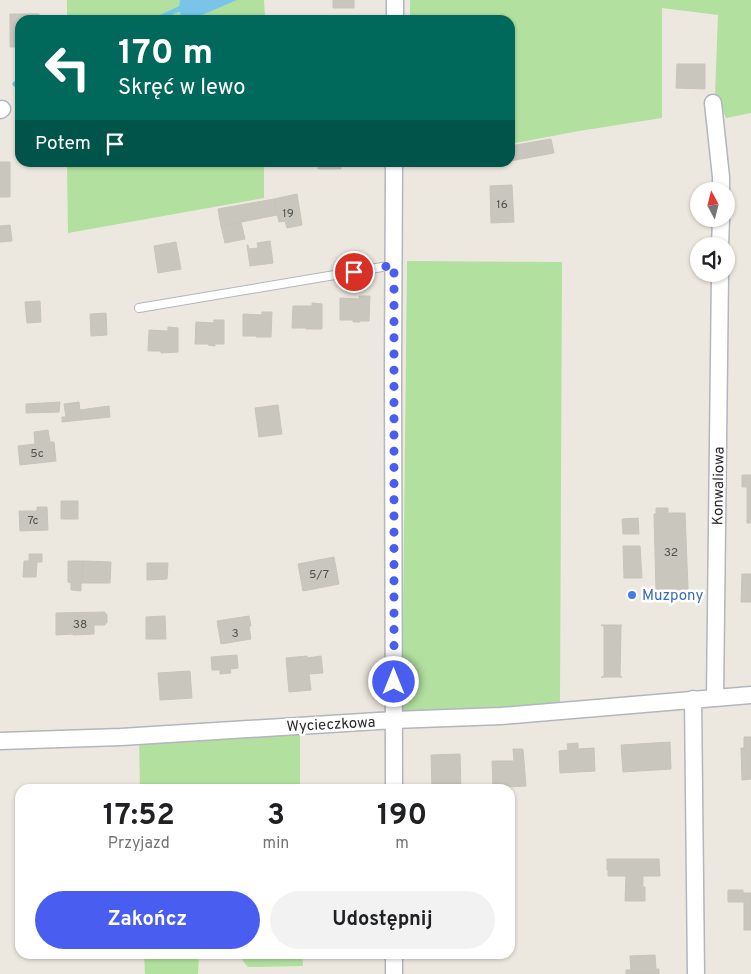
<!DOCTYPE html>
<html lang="pl">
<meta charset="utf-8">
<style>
body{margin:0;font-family:Overpass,sans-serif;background:#f2f2f2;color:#202124;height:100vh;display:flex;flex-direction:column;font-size:19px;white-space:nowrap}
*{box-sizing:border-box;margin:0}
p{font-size:16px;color:#757577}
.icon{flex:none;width:28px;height:28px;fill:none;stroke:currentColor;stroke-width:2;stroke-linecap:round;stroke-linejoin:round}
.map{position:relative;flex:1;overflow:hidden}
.drawer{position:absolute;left:15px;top:784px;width:500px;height:175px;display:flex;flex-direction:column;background:#fff;border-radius:15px;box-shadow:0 1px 4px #0004}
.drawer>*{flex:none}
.banner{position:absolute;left:15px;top:15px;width:500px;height:152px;border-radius:15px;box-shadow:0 1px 4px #0004;background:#00695c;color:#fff;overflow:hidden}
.needle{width:32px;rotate:353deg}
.buttons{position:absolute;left:690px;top:182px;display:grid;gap:10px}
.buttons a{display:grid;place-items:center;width:45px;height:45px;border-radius:50%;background:#fff;box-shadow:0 1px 4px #0004;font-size:25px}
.pin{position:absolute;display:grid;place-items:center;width:42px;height:42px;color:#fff;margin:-21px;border:2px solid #fff;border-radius:50%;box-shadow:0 1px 5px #0007}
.me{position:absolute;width:55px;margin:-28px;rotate:0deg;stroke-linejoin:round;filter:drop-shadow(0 0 4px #0008)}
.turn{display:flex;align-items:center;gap:18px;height:105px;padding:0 20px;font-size:22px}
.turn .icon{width:65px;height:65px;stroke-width:2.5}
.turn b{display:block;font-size:35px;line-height:42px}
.then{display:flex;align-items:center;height:48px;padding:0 20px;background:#0003;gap:10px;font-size:19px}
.eta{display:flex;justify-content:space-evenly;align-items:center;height:85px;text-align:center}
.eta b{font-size:30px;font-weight:700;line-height:35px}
.cta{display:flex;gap:10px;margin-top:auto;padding:10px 20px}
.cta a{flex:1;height:58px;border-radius:30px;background:#495ef0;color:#fff;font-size:20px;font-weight:700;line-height:58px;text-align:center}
.cta a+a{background:#f2f2f2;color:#202124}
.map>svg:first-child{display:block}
.green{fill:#b1e09f}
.water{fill:#79c4e8}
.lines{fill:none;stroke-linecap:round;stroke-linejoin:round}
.stream{stroke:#79c4e8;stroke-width:5}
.building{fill:#c9c6be;stroke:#c8c4b9}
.lane-casing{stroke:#b3b5bf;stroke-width:10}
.street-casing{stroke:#b3b5bf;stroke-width:19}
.lane{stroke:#fff;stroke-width:8}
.street{stroke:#fff;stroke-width:16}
.route{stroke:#495ef0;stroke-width:9;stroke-dasharray:0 16.2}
.shop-dot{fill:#3f7fe0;stroke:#fff;stroke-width:2}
.labels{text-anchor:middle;stroke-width:5;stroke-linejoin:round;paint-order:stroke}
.number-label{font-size:12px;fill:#535250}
.street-label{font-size:15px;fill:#2c2c2c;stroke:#fff}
.shop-label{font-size:15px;fill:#366cbe;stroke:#fff;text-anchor:start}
</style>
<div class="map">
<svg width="751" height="974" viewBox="0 0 751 974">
<rect width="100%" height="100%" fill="#ede8df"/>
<path class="green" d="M67,0H264L265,17L282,18V20H67Z
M410,0H751V113L726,118L715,95L718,15L662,8V118L579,131L510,144V20H410Z
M67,163H264V198L68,233Z
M407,261L562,262L560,704L402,712Z
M300,731V789H140L139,739Z
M144,954H302L303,966L248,967L237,954L199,955L198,974H145Z"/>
<path class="water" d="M180,0H237L190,20H182L179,9Z"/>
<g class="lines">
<path class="stream" d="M155,20L179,9L191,0
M15,84L20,81"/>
</g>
<path class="building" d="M333,0H354V8H333Z
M10,14H39V20H20V47H10Z
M677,64H705V89L676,88Z
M551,139L554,153L510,161V146Z
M0,162H10V197H0Z
M318,162H341V169H318Z
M512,185L514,222L491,223L490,186Z
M297,194L302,225L287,228L285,221L279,222L274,199Z
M274,199L277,215L221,226L218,209Z
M241,222L245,239L225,243L221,226Z
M10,225L12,241L0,242V226Z
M270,241L273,263L250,266L247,245H248L249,249L258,248L257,243Z
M176,242L181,269L158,273L154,246Z
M359,296H370L369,321H360V322H353V320H340V298L359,299Z
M40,301L41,322L27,323L25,302Z
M312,303L322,304V329H306V328H292L293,306H312Z
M262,312H272L271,337H256V336H243V314L262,315Z
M106,313L107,335L91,336L90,314Z
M214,320H224V344H215V346L208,345V344H195L196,322L214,323Z
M168,327L178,328V352L161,353V351H148L149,330L168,331Z
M60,402L59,412L26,413V404Z
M79,402L81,420L62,422V417H66L64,404Z
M278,405L282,434L259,437L255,408Z
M109,406L110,417L81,420L80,410Z
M48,430L50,442H54L56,461L20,465L18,446L35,444L34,432Z
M742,475H751V523H747V487H742Z
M61,501H78V519H61Z
M37,507H47L48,530L20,531L19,511H37Z
M656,508H668V513H685L688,589L656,591L654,514H656Z
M638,518L639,534H623L622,519Z
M623,546H640L642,578H624Z
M29,554H42V562H37L36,577H23L24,561H29Z
M334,557L339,584L303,591L298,564Z
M68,561H83L82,583H81V591L71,590V583L68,582Z
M83,561L111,562L110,583H82Z
M147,563H168L167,579L147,580Z
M742,574H751V602H741Z
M105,612V614H107V623H105V625H94V634L73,635V634L56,635V613Z
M165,616L166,639H146V617Z
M249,616L251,626H249L251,639L221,644L217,621Z
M601,625H622L621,626L620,677H622H601H604V626Z
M237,655L238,668L230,669L231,673L220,674V670H212L211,657Z
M307,656V658L321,656L323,673L309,674L311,690L289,692L286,658Z
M190,671L192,698L160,700L158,673Z
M744,737H751V779L742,780L741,748H744Z
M670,742L671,769L623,772L621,745Z
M578,743V749L594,748L595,771L560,773L559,751L568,750L567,744Z
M513,749H523L526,786L493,788L492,761H514Z
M460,754L461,789H432L431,755Z
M607,859H659L660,876H643V887H645V901H625L626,876H608V870H607Z
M728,890H743V893H751V930H744V902H728Z
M655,955L656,969H659V974H626V970H631L630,956Z"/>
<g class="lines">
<defs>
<path id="lane" d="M139,308L394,265"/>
<path id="street" d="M395,20V0
M713,103L721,177V191
M0,110L2,109
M720,246L721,219
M715,697L720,274
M693,699L696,974
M0,741L121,737L394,720L501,716L751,695
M394,789L393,373L394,162
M394,974V954"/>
</defs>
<use href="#lane" class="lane-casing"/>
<use href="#street" class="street-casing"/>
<use href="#lane" class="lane"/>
<use href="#street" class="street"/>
</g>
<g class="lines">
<path class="route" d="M354,272L394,265V682"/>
</g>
<circle class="shop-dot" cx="632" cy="595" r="5"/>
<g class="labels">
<g class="number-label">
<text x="502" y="208">16</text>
<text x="288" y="217">19</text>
<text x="37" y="457">5c</text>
<text x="33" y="524">7c</text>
<text x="671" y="556">32</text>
<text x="319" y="578">5/7</text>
<text x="80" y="628">38</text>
<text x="235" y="637">3</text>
</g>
<g class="street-label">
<text transform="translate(718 486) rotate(-89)" y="5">Konwaliowa</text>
<text transform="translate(331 724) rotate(-3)" y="5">Wycieczkowa</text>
</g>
<g class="shop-label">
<text x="642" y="600">Muzpony</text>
</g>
</g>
</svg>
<div class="buttons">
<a><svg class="needle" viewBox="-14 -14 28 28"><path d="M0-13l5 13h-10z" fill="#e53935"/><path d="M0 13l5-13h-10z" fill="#757577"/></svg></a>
<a><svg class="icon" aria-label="sound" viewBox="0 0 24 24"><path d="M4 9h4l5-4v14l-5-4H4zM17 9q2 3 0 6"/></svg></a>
</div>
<div class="pin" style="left:354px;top:272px;background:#d93025"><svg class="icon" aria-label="arrive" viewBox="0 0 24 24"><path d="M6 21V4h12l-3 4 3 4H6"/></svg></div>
<svg class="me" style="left:394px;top:682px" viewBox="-20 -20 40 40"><circle r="17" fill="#495ef0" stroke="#fff" stroke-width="3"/><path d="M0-11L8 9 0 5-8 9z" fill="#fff"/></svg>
<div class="banner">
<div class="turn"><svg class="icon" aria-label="left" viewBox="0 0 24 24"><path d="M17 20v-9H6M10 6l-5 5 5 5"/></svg><div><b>170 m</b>Skręć w lewo</div></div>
<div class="then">Potem<svg class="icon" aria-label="arrive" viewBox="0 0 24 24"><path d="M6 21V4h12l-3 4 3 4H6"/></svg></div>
</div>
<section class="drawer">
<div class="eta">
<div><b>17:52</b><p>Przyjazd</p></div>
<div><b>3</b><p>min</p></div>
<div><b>190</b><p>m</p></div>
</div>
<div class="cta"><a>Zakończ</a><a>Udostępnij</a></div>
</section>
</div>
